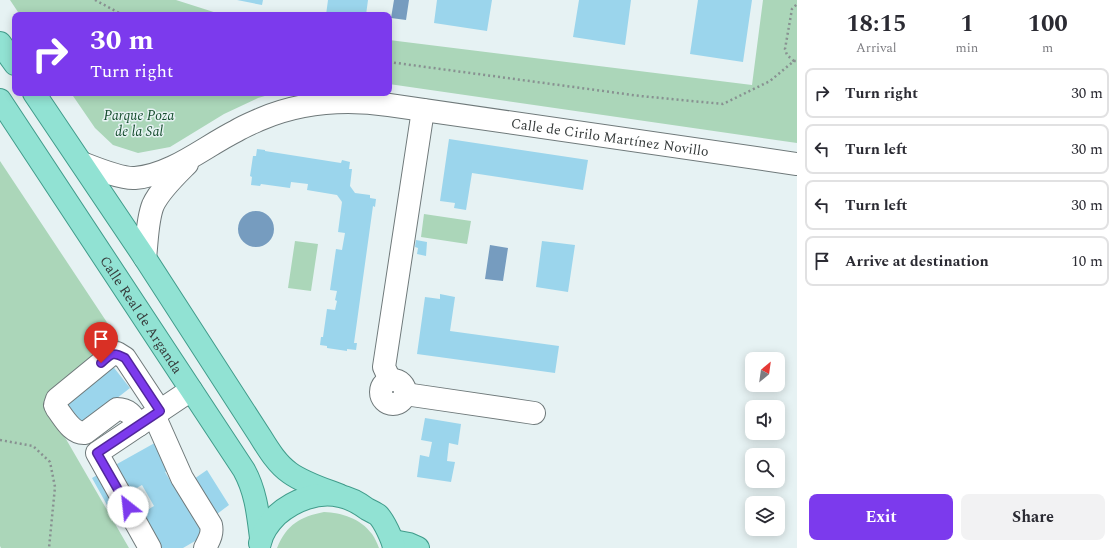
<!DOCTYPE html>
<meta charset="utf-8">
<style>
body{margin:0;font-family:Spectral,serif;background:#f2f2f3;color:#2b2b33;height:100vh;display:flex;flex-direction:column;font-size:15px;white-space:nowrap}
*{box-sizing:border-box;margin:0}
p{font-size:13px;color:#7c7c81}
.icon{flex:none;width:22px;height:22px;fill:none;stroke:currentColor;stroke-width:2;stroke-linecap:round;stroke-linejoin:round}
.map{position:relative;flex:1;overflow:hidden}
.details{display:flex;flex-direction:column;background:#fff;width:320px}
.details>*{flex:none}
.hud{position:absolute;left:12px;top:12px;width:380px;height:84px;border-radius:8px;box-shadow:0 2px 10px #0003;background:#7c3aed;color:#fff;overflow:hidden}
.needle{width:26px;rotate:29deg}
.fabs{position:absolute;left:745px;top:352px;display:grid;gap:8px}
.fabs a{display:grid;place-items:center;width:40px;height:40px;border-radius:8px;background:#fff;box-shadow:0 2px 10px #0003;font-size:20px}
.pin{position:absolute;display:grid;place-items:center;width:34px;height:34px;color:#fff;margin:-41px -17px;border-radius:50% 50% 50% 0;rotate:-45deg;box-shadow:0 0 4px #0007}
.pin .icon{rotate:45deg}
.me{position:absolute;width:44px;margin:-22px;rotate:331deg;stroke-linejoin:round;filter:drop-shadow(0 0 3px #0008)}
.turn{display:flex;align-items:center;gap:14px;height:84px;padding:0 12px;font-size:18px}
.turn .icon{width:52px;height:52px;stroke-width:2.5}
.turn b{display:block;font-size:28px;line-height:34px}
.eta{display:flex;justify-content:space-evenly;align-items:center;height:68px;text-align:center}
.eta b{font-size:24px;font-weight:700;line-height:28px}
.primary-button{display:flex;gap:8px;margin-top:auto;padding:8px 12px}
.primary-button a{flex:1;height:46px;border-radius:8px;background:#7c3aed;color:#fff;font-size:16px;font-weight:700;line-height:46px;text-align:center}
.primary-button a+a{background:#f2f2f3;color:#2b2b33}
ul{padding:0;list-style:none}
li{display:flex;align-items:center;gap:12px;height:50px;margin:0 8px 6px;padding:0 4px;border:2px solid #e1e1e2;border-radius:8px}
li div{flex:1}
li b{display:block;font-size:15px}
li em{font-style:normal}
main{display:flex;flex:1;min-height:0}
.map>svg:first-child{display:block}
.green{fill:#abd6b9}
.water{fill:#769cbf}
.building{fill:#9bd5ec}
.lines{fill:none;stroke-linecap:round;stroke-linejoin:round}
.minor-casing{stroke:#6f797a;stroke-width:24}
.major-casing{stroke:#419c8b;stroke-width:24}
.path{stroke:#889191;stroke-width:2.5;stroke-dasharray:2 3;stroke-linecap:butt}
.minor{stroke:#fff;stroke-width:22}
.major{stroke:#91e2d3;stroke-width:22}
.route-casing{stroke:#51269a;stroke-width:10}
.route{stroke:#7c3aed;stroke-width:7}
.labels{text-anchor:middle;stroke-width:3;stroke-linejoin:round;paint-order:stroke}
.park-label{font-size:14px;font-style:italic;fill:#164d2e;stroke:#e6f2f3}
.street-label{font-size:14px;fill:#373c3c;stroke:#e6f2f3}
</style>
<main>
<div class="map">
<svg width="797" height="548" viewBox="0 0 797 548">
<rect width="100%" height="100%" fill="#e6f2f3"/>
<path class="green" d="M10,0H176L223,15H20Z
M763,0H797V143L389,84V40L752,85Z
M71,93H275L258,98L224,114L170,147L138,153L113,145L95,128Z
M0,161L120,342L44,401L129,548H1L0,546Z
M424,214L471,221L467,244L421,237Z
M295,241L318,244L311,291L288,288Z
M324,512C342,513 360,518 372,534C375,538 377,543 379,548H277C287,524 300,517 324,512Z"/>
<path class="water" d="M394,0H409L406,20L391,18Z
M238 229a18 18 0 1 1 36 0a18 18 0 1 1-36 0Z
M490,245L508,248L503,281L485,279Z"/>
<path class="building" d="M237,0H263L262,5Z
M328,0H368L366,15H326Z
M437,0H492L487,31L434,23Z
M579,0H631L625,45L573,37Z
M698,0H752L743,62L690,54Z
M449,139L588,160L583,190L472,173L466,210L454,208L455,203L440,201Z
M257,149L265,150V151L341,163L342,160L350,162L349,169H352L350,186L355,193L370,195V198L376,199L375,207L373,206L354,343H357L356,350L347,349V351L327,348V346L320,345L321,337H323L327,309L335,310L337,301L335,300L337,291L330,290L336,249L342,250L345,233L338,232L342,202L337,195L307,190L308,184L291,182L290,188L261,184L260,186L251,185L252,177L250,176L253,156H256Z
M416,240L427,242L426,256L417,254L418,248L415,247Z
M542,241L575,245L568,292L536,287Z
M440,294L455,297L450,331L559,346L555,373L417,354L425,297L440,299Z
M111,364L130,388L80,427L61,403Z
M425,418L461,424L458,445L449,443L447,461L455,462L451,482L417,477L420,455L429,457L432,442L421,440Z
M160,440L175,466L165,472L177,492L184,488L209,533L183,548H159L140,514L154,506L142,485L107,505L92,478Z
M207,470L229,505L217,514L194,479Z"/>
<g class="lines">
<defs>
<g id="minor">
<path id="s1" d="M82,163C95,168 121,179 135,178C172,175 204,147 236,131C244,126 252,123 261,119C301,102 346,99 389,105L797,164"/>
<path d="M145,258C147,242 147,220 153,205C160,190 175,176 187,164"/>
<circle cx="393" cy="392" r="12"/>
<path d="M390,380L384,367L423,110"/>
<path d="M405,394L534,413"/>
<path d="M154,415L182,478L211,525C213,534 209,540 205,548"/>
<path d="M139,425C133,416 129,409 117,409L85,433C72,434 64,418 57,409L55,405L57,399L112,354L117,353L125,358L160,411"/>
<path d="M150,548L97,453L191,390"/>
</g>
<g id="major">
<path d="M0,43L15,64"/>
<path d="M34,93L145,258L260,436C268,449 277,464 290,473C304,483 323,489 339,495"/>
<path id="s2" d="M0,100L244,470C256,492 258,514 261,538"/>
<path d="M393,541L409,544L418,548"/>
<path d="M260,543C262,533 270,522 277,515C294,500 318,491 340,496C350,498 359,503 367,509C371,511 375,513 378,515C384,521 393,540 394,548"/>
</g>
</defs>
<use href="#minor" class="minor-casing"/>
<use href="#major" class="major-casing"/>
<path class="path" d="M95,0L123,15
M794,61L787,55L785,49L792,9L797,4
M389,62L640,96L723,104L770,81L794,61H797
M0,440L33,446L50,462L55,487L49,548"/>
<use href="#minor" class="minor"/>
<use href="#major" class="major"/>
</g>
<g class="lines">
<defs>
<path id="route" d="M101,363C111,354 112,351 125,358L160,411L97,453L128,507"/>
</defs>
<use href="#route" class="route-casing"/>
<use href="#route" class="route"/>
</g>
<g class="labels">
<g class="park-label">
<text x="139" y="120">Parque Poza<tspan x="139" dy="16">de la Sal</tspan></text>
</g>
<g class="street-label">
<text dy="5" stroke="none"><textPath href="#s1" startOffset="549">Calle de Cirilo Martínez Novillo</textPath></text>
<text dy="5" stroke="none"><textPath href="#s2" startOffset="257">Calle Real de Arganda</textPath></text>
</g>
</g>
</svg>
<div class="fabs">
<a><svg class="needle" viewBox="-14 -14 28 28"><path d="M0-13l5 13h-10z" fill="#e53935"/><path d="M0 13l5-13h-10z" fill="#7c7c81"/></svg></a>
<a><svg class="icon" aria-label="sound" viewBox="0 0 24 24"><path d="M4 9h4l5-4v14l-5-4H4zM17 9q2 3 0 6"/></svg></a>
<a><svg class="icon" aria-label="search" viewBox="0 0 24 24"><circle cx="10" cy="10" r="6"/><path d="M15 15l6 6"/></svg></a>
<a><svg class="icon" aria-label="layers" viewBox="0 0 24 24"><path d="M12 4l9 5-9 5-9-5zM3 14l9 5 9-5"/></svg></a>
</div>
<div class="pin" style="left:101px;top:363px;background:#d93025"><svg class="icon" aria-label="arrive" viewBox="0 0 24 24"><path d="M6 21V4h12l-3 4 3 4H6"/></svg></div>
<svg class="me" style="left:128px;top:507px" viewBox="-20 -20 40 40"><circle r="19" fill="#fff"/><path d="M0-13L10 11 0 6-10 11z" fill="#7c3aed"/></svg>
<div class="hud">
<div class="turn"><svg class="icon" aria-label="right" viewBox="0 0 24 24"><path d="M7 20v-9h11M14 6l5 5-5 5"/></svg><div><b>30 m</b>Turn right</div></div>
</div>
</div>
<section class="details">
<div class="eta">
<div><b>18:15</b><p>Arrival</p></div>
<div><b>1</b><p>min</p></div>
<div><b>100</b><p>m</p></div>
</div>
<ul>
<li><svg class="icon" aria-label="right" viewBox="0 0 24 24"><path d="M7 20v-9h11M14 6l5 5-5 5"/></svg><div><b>Turn right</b></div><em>30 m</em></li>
<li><svg class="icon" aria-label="left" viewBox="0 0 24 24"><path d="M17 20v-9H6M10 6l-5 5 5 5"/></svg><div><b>Turn left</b></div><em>30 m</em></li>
<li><svg class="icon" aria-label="left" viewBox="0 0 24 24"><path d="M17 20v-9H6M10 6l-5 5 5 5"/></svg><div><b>Turn left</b></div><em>30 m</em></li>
<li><svg class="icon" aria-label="arrive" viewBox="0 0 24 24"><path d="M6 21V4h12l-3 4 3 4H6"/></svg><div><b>Arrive at destination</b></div><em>10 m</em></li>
</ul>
<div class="primary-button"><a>Exit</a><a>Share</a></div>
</section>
</main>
